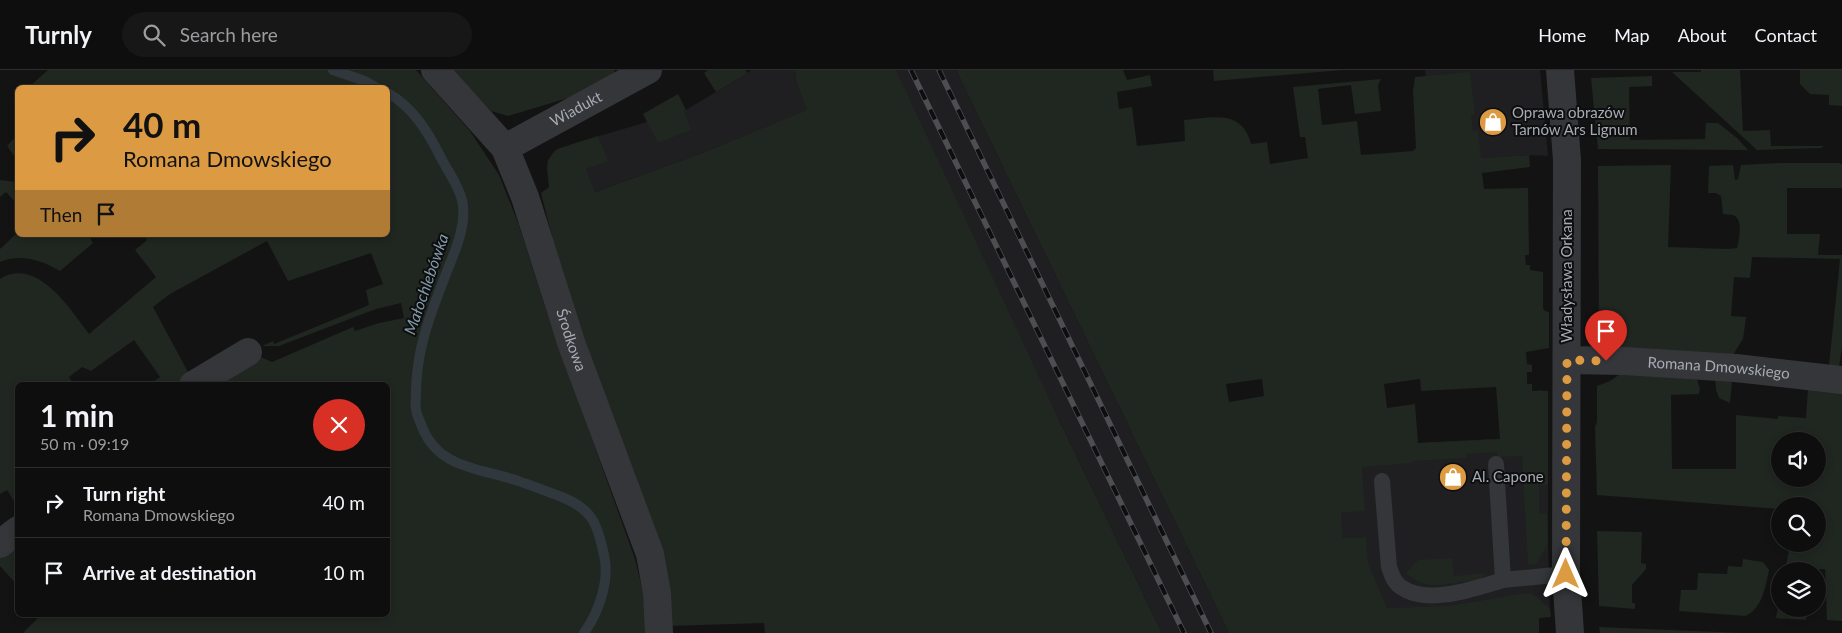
<!DOCTYPE html>
<meta charset="utf-8">
<style>
body{margin:0;font-family:Lato,sans-serif;background:#171718;color:#f1f3f6;height:100vh;display:flex;flex-direction:column;font-size:19px;white-space:nowrap}
*{box-sizing:border-box;margin:0}
p{font-size:16px;color:#9b9c9e}
.icon{flex:none;width:28px;height:28px;fill:none;stroke:currentColor;stroke-width:2;stroke-linecap:round;stroke-linejoin:round}
.map{position:relative;flex:1;overflow:hidden}
.side{position:absolute;left:15px;top:312px;width:375px;height:235px;display:flex;flex-direction:column;background:#0e0e0f;border-radius:8px;box-shadow:0 2px 8px #0003,0 0 0 1px #2e2e2f}
.side>*{flex:none}
.hud{position:absolute;left:15px;top:15px;width:375px;height:152px;border-radius:8px;box-shadow:0 2px 8px #0003,0 0 0 1px #2e2e2f;background:#dc9a43;color:#111;overflow:hidden}
.controls{position:absolute;left:1771px;top:362px;display:grid;gap:10px}
.controls a{display:grid;place-items:center;width:55px;height:55px;border-radius:50%;background:#0e0e0f;box-shadow:0 2px 8px #0003,0 0 0 1px #2e2e2f;font-size:25px}
.pin{position:absolute;display:grid;place-items:center;width:42px;height:42px;color:#fff;margin:-51px -21px;border-radius:50% 50% 50% 0;rotate:-45deg;box-shadow:0 0 5px #0007}
.pin .icon{rotate:45deg}
.me{position:absolute;width:55px;margin:-28px;rotate:0deg;stroke-linejoin:round;filter:drop-shadow(0 0 4px #0008)}
.turn{display:flex;align-items:center;gap:18px;height:105px;padding:0 25px;font-size:22px}
.turn .icon{width:65px;height:65px;stroke-width:2.5}
.turn b{display:block;font-size:35px;line-height:42px}
.then{display:flex;align-items:center;height:48px;padding:0 25px;background:#0003;gap:10px;font-size:19px}
.round{display:grid;place-items:center;flex:none;width:52px;height:52px;border-radius:26px;background:#171718}
.overview{display:flex;align-items:center;justify-content:space-between;height:85px;padding:0 25px}
h1{font-size:30px;font-weight:700;line-height:38px}
ul{padding:0;list-style:none}
li{display:flex;align-items:center;gap:15px;height:70px;padding:0 25px;border-top:1px solid #2e2e2f}
li div{flex:1}
li b{display:block;font-size:19px}
li em{font-style:normal}
header{display:flex;align-items:center;gap:30px;box-sizing:border-box;height:70px;padding:0 25px;background:#0e0e0f;border-bottom:1px solid #2e2e2f}
header strong{font-size:24px}
nav{display:flex;gap:28px;margin-inline-start:auto;font-size:18px}
.search{width:350px;height:45px;background:#171718;display:flex;align-items:center;gap:12px;box-sizing:border-box;padding:0 18px;border-radius:28px;color:#9b9c9e;font-size:19px}
.map>svg:first-child{display:block}
.built{fill:#1f1f21}
.green{fill:#202620;fill-rule:evenodd}
.lines{fill:none;stroke-linecap:round;stroke-linejoin:round}
.stream{stroke:#30383d;stroke-width:10}
.service{stroke:#343639;stroke-width:16}
.minor{stroke:#343639;stroke-width:28}
.tertiary{stroke:#343639;stroke-width:28}
.rail-casing{stroke:#4c4e52;stroke-width:5.5}
.rail{stroke:#0e0e0f;stroke-width:4;stroke-dasharray:11;stroke-linecap:butt}
.route{stroke:#dc9a43;stroke-width:9;stroke-dasharray:0 16.2}
.labels{text-anchor:middle;stroke-width:4;stroke-linejoin:round;paint-order:stroke}
.street-label{font-size:15px;fill:#a6abb3;stroke:#0e0e0f}
.poi-label{font-size:15px;fill:#a6abb3;stroke:#0e0e0f;text-anchor:start}
.water-label{font-size:16px;font-style:italic;fill:#819bab;stroke:#0e0e0f}
</style>
<header>
<strong>Turnly</strong>
<div class="search"><svg class="icon" aria-label="search" viewBox="0 0 24 24"><circle cx="10" cy="10" r="6"/><path d="M15 15l6 6"/></svg>Search here</div>
<nav><a>Home</a><a>Map</a><a>About</a><a>Contact</a></nav>
</header>
<div class="map">
<svg width="1842" height="563" viewBox="0 0 1842 563">
<rect width="100%" height="100%" fill="#131314"/>
<path class="built" d="M751,0H795L796,11L808,40L702,83L581,127L569,75L684,41L748,3Z
M890,0H956L1229,563H1162Z
M1425,0H1540L1548,86L1529,85L1434,92Z
M1538,320L1548,321V474L1550,539L1537,526L1382,551L1300,385L1418,373L1532,367Z"/>
<path class="green" d="M48,0H416L470,61L499,105L519,155L547,243L635,489L643,522L647,563H23L41,545H388V315H210L243,295L261,287L272,292L353,257L355,261L379,253L404,248L401,233L376,239L279,276H262L273,271L274,274L369,235L366,220L383,214L371,183L288,211L267,171L170,224L153,237L189,304L173,315H149L160,307L134,270L91,301L82,297L69,307L74,315H18L17,436L7,420L0,424V209C37,186 70,239 89,264L156,207L135,180L147,170L143,165H388V18L29,17Z
M452,0H614L617,7L578,25L508,46L491,41Z
M708,0H745L748,3L716,22L704,3Z
M795,0H896L1060,352L1162,563H765L764,553L670,556L598,312L553,170L541,123L549,117L547,99L548,90L553,83L557,79L598,66L608,91L586,99L595,122L702,83L807,40L796,11Z
M956,0H1123L1127,10L1150,5L1152,16L1117,22L1119,39L1132,37L1137,76L1185,71L1184,50C1211,48 1242,38 1251,74L1267,72L1270,94L1308,88L1305,67H1300L1293,17L1381,9L1378,15L1381,41L1355,44L1351,15L1318,19L1322,55L1357,51L1361,85L1413,81L1416,78L1413,21L1415,7L1470,2L1475,45H1471L1473,61L1478,60L1481,88L1529,85L1530,97L1482,103L1484,119L1528,118L1529,185H1525L1526,195H1530V200L1543,202V238L1545,241L1549,242V278L1526,282L1527,294L1532,295V302H1527V314H1532V321H1548V415H1539V444H1547L1548,474L1536,494L1528,495L1522,386L1497,387V382L1466,384L1467,388L1412,391V393L1362,397L1365,441L1341,443L1343,468L1366,467L1368,493L1387,538L1449,536L1526,523L1537,526L1550,539L1551,547L1539,548V563H1229ZM1262,309L1264,326L1229,332L1226,314ZM1420,309L1421,321L1496,317L1500,369L1418,373L1415,334L1387,338L1384,314Z
M1213,0H1343L1214,11Z
M1701,0H1740L1743,61L1770,60L1771,76H1824L1821,78L1757,80L1672,2H1701Z
M1800,0H1842V36L1829,35V25L1810,24L1800,14Z
M1652,6V16L1629,17L1630,70L1705,69L1706,53H1718L1737,68L1748,80L1598,79L1591,8Z
M678,24L686,40L684,41L691,60L658,73L643,44Z
M17,65V90L7,76Z
M1782,93H1840L1842,95V118H1787V164H1820L1818,185H1842V277L1839,298L1829,295L1840,189L1752,187L1750,208L1734,207L1731,246L1746,247L1743,269L1731,288L1610,280L1599,275L1598,96L1671,95L1668,177L1728,179L1737,178C1739,170 1743,151 1735,146C1732,144 1727,145 1723,144L1721,126L1716,123H1708L1709,96L1733,95L1735,110L1738,109L1741,95Z
M0,110L17,112V134L6,122L0,127Z
M17,163L18,165H91V170L93,173L60,201C43,190 19,183 0,192V179Z
M1620,304L1697,309L1700,319L1699,324L1671,325L1672,399H1736V345L1778,349V346L1806,348L1808,318L1732,312L1730,333L1719,328L1716,320L1715,308L1842,317V551L1827,550L1825,499H1813L1812,501H1785L1790,474H1818V436H1780V439L1597,425L1595,357L1597,352V316L1610,311ZM1780,371H1818V409H1780Z
M1597,461L1642,462L1641,493L1646,494V499L1632,515V533H1635V539L1599,536Z
M17,472L18,515H17L0,496V487Z
M1452,488L1454,506L1487,503L1479,510L1441,515H1428L1417,511L1406,503L1418,490Z
M1743,489L1763,492L1769,500C1766,516 1762,538 1746,546L1679,541L1681,520H1697L1698,503L1727,504L1728,496L1742,497Z
M1780,527V539H1808L1806,550L1776,548Z
M1599,557L1743,563H1600Z"/>
<g class="lines">
<path class="stream" d="M333,0L365,11L377,18
M388,23C413,38 427,60 440,86C447,100 458,114 462,130C467,152 457,177 449,196C433,238 417,274 416,320C416,326 415,333 416,339C416,344 420,351 422,357C438,397 476,398 512,409C525,413 538,418 551,423C566,428 583,435 592,449C599,459 601,473 604,485C610,510 599,542 584,563"/>
<path class="service" d="M1496,394L1503,510L1566,504
M1382,411L1389,497C1392,505 1394,513 1401,517C1427,536 1476,518 1503,510"/>
<g class="minor">
<path id="s1" d="M435,0L505,78L525,127L572,275L650,484L657,523L659,563"/>
<path id="s2" d="M505,78L648,0"/>
<path id="s3" d="M1567,290L1624,291L1736,298L1842,310"/>
<path d="M193,315L248,282"/>
<path d="M0,474L18,460"/>
</g>
<path class="tertiary" d="M1560,0L1567,90L1566,504L1570,563"/>
<defs>
<path id="rail" d="M911,0L1184,563
M939,0L1211,563"/>
</defs>
<use href="#rail" class="rail-casing"/>
<use href="#rail" class="rail"/>
</g>
<g class="lines">
<path class="route" d="M1566,504L1567,290L1606,291"/>
</g>
<defs>
<symbol id="shop-disc" viewBox="-11 -11 22 22"><circle r="9.5" fill="#dc9a43" stroke="#0e0e0f"/><path d="M-5-2.5h2.3a2.7 3.5 0 0 1 5.4 0H5L5.5 6h-11ZM-1.5-2.5h3a1.5 2.3 0 0 0-3 0Z" fill="#fff"/></symbol>
</defs>
<g fill-rule="evenodd">
<use href="#shop-disc" x="1477" y="36" width="32" height="32"/>
<use href="#shop-disc" x="1437" y="391" width="32" height="32"/>
</g>
<g class="labels">
<g class="street-label">
<text dy="5" stroke="none"><textPath href="#s2" startOffset="81">Wiadukt</textPath></text>
<text transform="translate(1567 206) rotate(-90)" y="5">Władysława Orkana</text>
<text dy="5" stroke="none"><textPath href="#s1" startOffset="308">Środkowa</textPath></text>
<text dy="5" stroke="none"><textPath href="#s3" startOffset="152">Romana Dmowskiego</textPath></text>
</g>
<g class="poi-label">
<text x="1512" y="48">Oprawa obrazów<tspan x="1512" dy="17">Tarnów Ars Lignum</tspan></text>
<text x="1472" y="412">Al. Capone</text>
</g>
<g class="water-label">
<text transform="translate(426 214) rotate(-71)" y="6">Małochlebówka</text>
</g>
</g>
</svg>
<div class="controls">
<a><svg class="icon" aria-label="sound" viewBox="0 0 24 24"><path d="M4 9h4l5-4v14l-5-4H4zM17 9q2 3 0 6"/></svg></a>
<a><svg class="icon" aria-label="search" viewBox="0 0 24 24"><circle cx="10" cy="10" r="6"/><path d="M15 15l6 6"/></svg></a>
<a><svg class="icon" aria-label="layers" viewBox="0 0 24 24"><path d="M12 4l9 5-9 5-9-5zM3 14l9 5 9-5"/></svg></a>
</div>
<div class="pin" style="left:1606px;top:291px;background:#d93025"><svg class="icon" aria-label="arrive" viewBox="0 0 24 24"><path d="M6 21V4h12l-3 4 3 4H6"/></svg></div>
<svg class="me" style="left:1566px;top:504px" viewBox="-20 -20 40 40"><path d="M0-17L14 15 0 8-14 15z" fill="#dc9a43" stroke="#fff" stroke-width="4"/></svg>
<div class="hud">
<div class="turn"><svg class="icon" aria-label="right" viewBox="0 0 24 24"><path d="M7 20v-9h11M14 6l5 5-5 5"/></svg><div><b>40 m</b>Romana Dmowskiego</div></div>
<div class="then">Then<svg class="icon" aria-label="arrive" viewBox="0 0 24 24"><path d="M6 21V4h12l-3 4 3 4H6"/></svg></div>
</div>
<section class="side">
<div class="overview"><div><h1>1 min</h1><p>50 m · 09:19</p></div><a class="round" style="background:#d93025;color:#fff"><svg class="icon" aria-label="close" viewBox="0 0 24 24"><path d="M6 6l12 12M18 6L6 18"/></svg></a></div>
<ul>
<li><svg class="icon" aria-label="right" viewBox="0 0 24 24"><path d="M7 20v-9h11M14 6l5 5-5 5"/></svg><div><b>Turn right</b><p>Romana Dmowskiego</p></div><em>40 m</em></li>
<li><svg class="icon" aria-label="arrive" viewBox="0 0 24 24"><path d="M6 21V4h12l-3 4 3 4H6"/></svg><div><b>Arrive at destination</b></div><em>10 m</em></li>
</ul>
</section>
</div>
